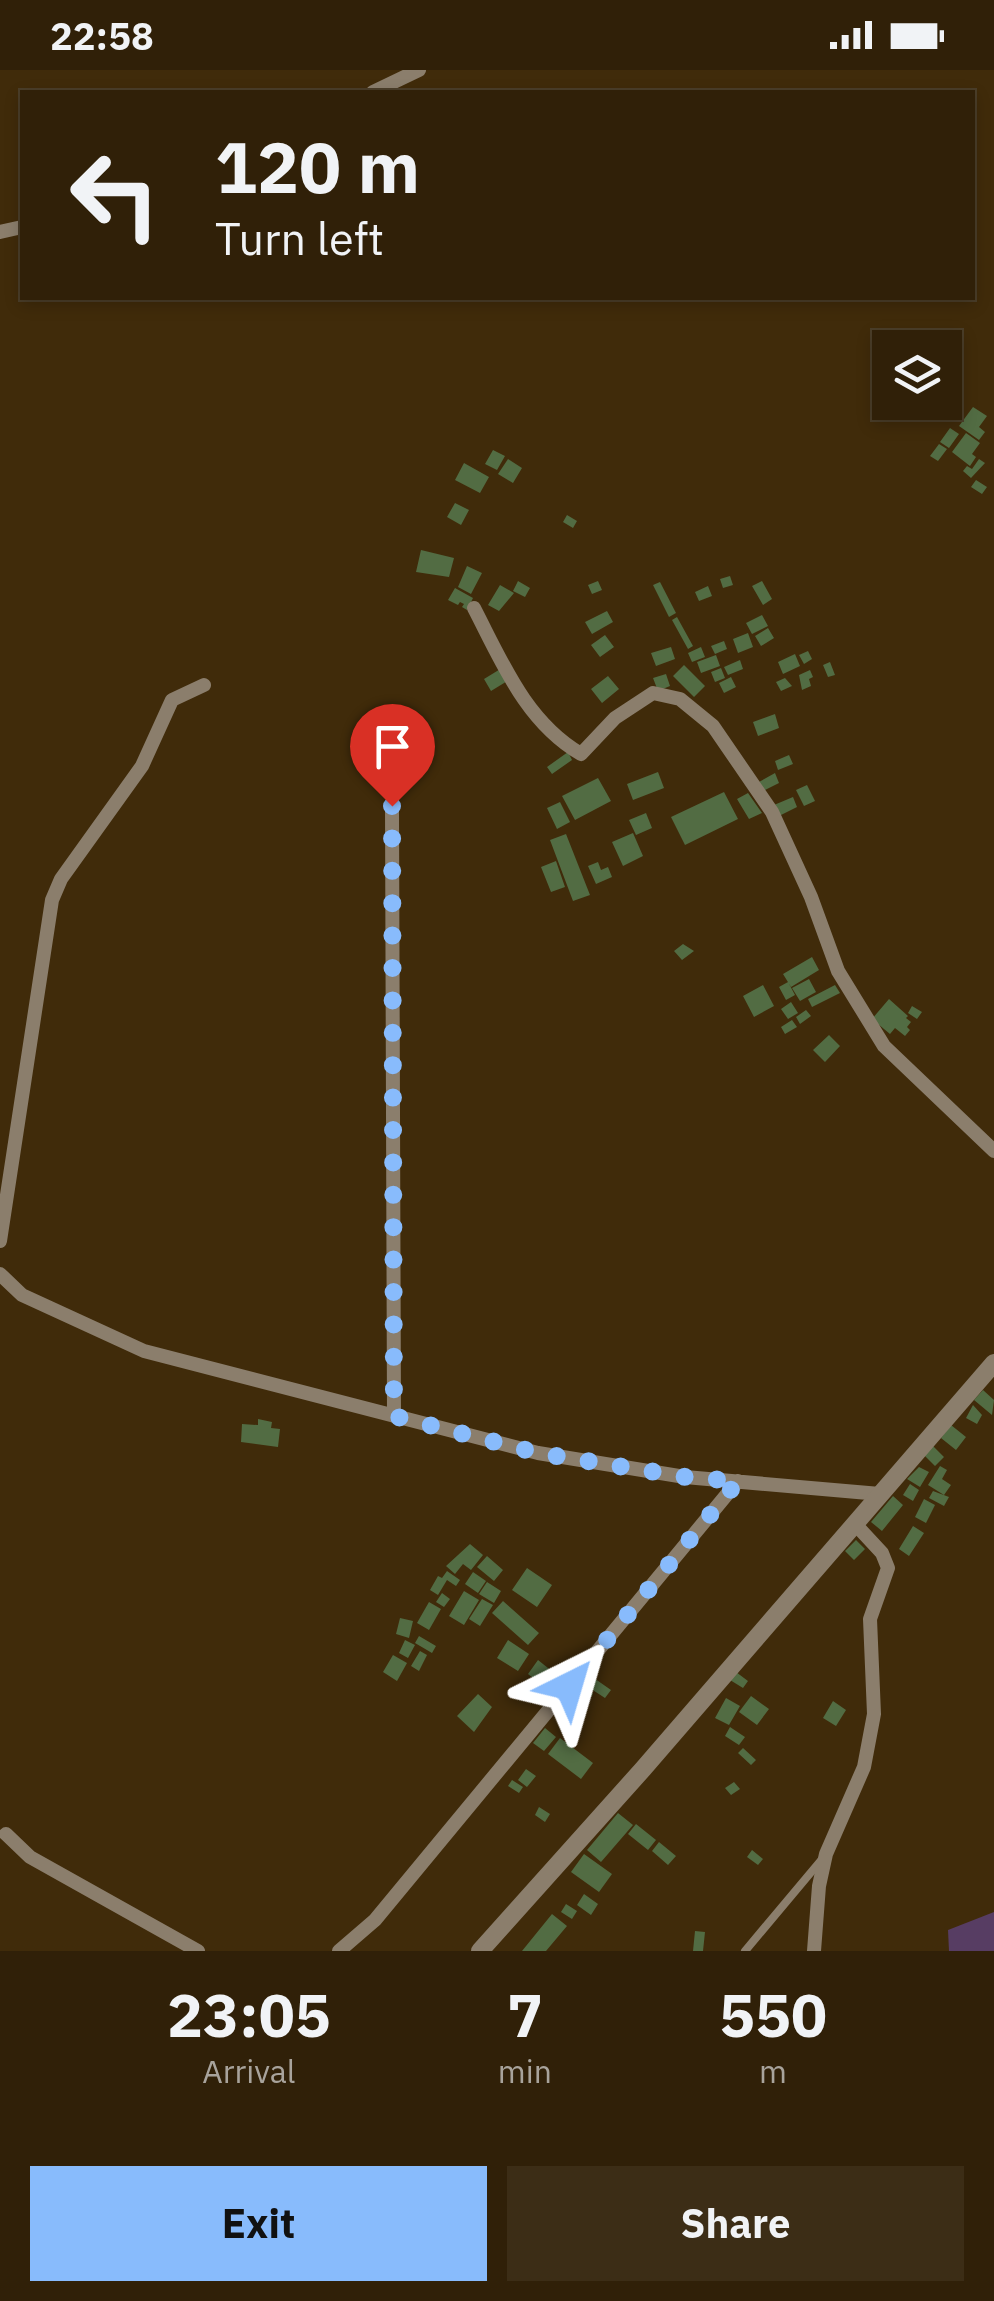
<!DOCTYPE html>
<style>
body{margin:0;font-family:"IBM Plex Sans",sans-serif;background:#3c2d16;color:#f1f3f6;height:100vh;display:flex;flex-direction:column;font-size:38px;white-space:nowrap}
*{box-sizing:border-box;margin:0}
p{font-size:32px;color:#a8a39c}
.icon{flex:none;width:55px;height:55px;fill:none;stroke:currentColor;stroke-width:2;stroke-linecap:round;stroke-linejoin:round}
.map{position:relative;height:1881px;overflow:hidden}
.side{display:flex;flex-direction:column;background:#302008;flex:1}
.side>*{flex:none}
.banner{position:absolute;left:20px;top:20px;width:955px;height:210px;border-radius:0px;box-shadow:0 5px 15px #0003,0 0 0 2px #4b3e29;background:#302008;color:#f1f3f6;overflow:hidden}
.fabs{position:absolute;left:872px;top:260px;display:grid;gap:20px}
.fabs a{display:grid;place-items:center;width:90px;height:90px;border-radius:0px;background:#302008;box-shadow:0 5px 15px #0003,0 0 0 2px #4b3e29;font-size:50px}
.pin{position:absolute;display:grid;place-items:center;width:85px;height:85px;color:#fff;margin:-102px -42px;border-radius:50% 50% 50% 0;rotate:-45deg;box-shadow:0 0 10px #0007}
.pin .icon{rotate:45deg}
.me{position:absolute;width:110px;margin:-55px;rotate:40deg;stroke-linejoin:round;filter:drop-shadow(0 0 8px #0008)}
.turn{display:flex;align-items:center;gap:35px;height:210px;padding:0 30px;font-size:45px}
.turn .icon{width:130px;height:130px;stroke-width:2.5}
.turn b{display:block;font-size:70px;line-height:85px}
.eta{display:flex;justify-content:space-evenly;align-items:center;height:170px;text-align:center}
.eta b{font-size:60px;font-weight:800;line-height:70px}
.primary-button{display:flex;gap:20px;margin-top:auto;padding:20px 30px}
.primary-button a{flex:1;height:115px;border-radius:0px;background:#88bbfc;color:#111;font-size:40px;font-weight:800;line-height:115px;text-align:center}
.primary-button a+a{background:#3c2d16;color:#f1f3f6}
.status{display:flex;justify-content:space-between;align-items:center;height:70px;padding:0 50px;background:#302008;direction:ltr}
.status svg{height:28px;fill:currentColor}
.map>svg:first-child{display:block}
.green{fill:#573d63}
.building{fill:#526c43}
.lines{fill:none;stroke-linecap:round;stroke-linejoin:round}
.service{stroke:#8b7e6c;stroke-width:8}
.minor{stroke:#8b7e6c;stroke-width:14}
.tertiary{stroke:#8b7e6c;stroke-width:18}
.route{stroke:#88bbfc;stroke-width:18;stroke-dasharray:0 32.4}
</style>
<div class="status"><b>22:58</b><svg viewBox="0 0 49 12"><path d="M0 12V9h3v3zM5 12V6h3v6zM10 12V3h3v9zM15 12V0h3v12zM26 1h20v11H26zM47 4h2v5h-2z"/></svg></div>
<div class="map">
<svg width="994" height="1881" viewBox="0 0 994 1881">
<rect width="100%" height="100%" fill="#402b0a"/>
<path class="green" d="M994,1842V1881H949L948,1860Z"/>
<path class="building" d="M973,337L987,346L979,357L985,362L979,370L959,356Z
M950,358L959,364L949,378L940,372Z
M966,363L980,373L972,384L976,387L970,396L952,382Z
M939,374L947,379L938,391L930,386Z
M493,380L505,386L497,400L485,394Z
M508,389L522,398L513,413L498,404Z
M979,389L985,393L971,408L963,401L967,396L972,399Z
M464,393L489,407L480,423L455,410Z
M976,410L987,417L982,424L971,417Z
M455,433L469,440L461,455L447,447Z
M567,445L577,451L573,458L563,452Z
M421,480L454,488L449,507L416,502Z
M467,496L482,503L471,524L458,517Z
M730,506L733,515L723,518L720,509Z
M518,511L530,518L525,527L513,521Z
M598,511L602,520L592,524L588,515Z
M762,511L772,529L763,535L752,516Z
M660,512L676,543L669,547L653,515Z
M500,515L514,523L499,541L488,535Z
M708,516L712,526L699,531L695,522Z
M455,518L473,528L467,540L462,537L464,534L460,532L458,535L448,530Z
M607,541L613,552L592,564L585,552Z
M762,545L768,556L752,564L746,553Z
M677,547L693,576L688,579L672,550Z
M768,558L774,568L761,576L755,566Z
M748,563L753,577L738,583L733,569Z
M605,565L614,577L600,587L591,575Z
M724,571L727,579L715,584L711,576Z
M671,577L675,589L656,596L651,583Z
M701,577L705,587L692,592L688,583Z
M808,581L812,589L804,594L799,585Z
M795,584L800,596L783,604L778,592Z
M716,585L720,596L701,603L697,592Z
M740,590L743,599L728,605L724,597Z
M830,592L835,605L828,607L823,595Z
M684,595L705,616L694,627L673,606Z
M502,598L509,610L491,621L484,609Z
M721,598L725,608L715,612L711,602Z
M810,600L813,607L809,609L811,616L802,620L799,605Z
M666,604L670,616L658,621L653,608Z
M608,606L619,619L602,633L591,619Z
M731,607L736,617L724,623L719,613Z
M785,608L792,616L781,621L776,612Z
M775,644L779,658L758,666L753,652Z
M568,682L572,690L552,704L547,697Z
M789,685L793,694L778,700L775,691Z
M658,702L664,718L633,730L627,714Z
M775,703L779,713L763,721L759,712Z
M598,708L611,731L575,750L562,726Z
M807,715L815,731L804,736L796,720Z
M724,722L738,749L685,775L671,747Z
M748,723L762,743L749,749L737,729Z
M793,727L797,737L779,746L774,735Z
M560,732L570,752L557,759L547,738Z
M646,743L652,758L636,765L629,750Z
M633,763L643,786L623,796L612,772Z
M566,764L590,825L573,831L550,770Z
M556,791L565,817L551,822L541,797Z
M598,792L601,800L608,797L612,807L596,814L588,796Z
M683,874L694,881L682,890L674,881Z
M812,887L819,900L791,917L783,904Z
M809,909L816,922L800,931L792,918Z
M788,912L795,925L786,930L779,917Z
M763,915L774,936L754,947L743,926Z
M835,915L840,923L812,937L808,929Z
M889,929L908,946L906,948L911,952L907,957L910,960L905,966L895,958L890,964L872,949Z
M791,932L798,943L788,949L781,939Z
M912,936L922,942L917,949L908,943Z
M806,940L811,946L800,954L796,947Z
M792,950L797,957L785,964L781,957Z
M829,965L840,976L825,992L813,980Z
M983,1320L994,1330L992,1345L974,1330Z
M973,1335L982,1345L977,1354L966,1348Z
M258,1349L272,1352L271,1358L280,1359L278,1377L241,1372L242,1354L258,1355Z
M951,1355L966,1367L956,1380L941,1368Z
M933,1376L944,1387L935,1396L924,1385Z
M940,1396L947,1400L942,1409L951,1415L944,1425L928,1415Z
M919,1397L929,1402L920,1417L907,1409Z
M910,1414L919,1420L913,1431L903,1425Z
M933,1421L949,1427L944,1436L929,1428Z
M893,1426L903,1435L882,1461L871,1452Z
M924,1429L935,1435L926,1453L915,1447Z
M913,1456L924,1463L909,1486L899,1479Z
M856,1470L865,1479L854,1490L845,1481Z
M470,1474L483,1485L471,1500L463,1494L455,1504L446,1496Z
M487,1486L503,1500L494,1511L477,1497Z
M527,1498L552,1515L537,1537L512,1520Z
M447,1501L460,1510L456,1516L447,1510L438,1525L430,1520L438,1506L442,1508Z
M473,1502L486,1511L478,1523L465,1514Z
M487,1512L501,1521L494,1533L479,1524Z
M464,1521L479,1530L464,1555L449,1546Z
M442,1523L450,1529L444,1537L436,1532Z
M482,1529L493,1535L480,1556L469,1549Z
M503,1531L539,1563L528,1575L492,1543Z
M429,1532L441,1539L429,1560L417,1553Z
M400,1548L413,1551L409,1568L396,1564Z
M419,1566L436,1576L432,1583L415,1573Z
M405,1570L415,1575L408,1588L399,1583Z
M508,1570L529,1584L518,1601L497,1588Z
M420,1581L427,1585L419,1601L411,1596Z
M393,1585L407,1593L397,1611L383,1602Z
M538,1590L563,1610L552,1623L528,1604Z
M736,1602L748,1611L743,1618L730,1610Z
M591,1606L611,1620L605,1628L585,1615Z
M580,1613L593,1624L581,1639L568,1628Z
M478,1624L492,1637L474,1662L457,1646Z
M751,1626L769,1639L757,1655L739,1642Z
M726,1628L740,1636L729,1655L715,1648Z
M833,1631L846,1640L836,1656L823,1648Z
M730,1657L745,1667L739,1675L725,1666Z
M545,1658L556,1667L544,1681L533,1673Z
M560,1668L593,1693L581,1709L548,1684Z
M743,1678L756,1690L751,1695L738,1683Z
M526,1699L536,1706L527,1717L518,1710Z
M512,1710L523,1717L519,1723L508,1716Z
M734,1712L740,1719L731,1725L725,1718Z
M539,1737L550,1744L545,1752L535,1745Z
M618,1743L633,1755L601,1792L587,1780Z
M636,1754L656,1770L648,1780L628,1764Z
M659,1772L676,1786L668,1795L652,1781Z
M752,1780L763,1789L758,1795L747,1787Z
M584,1784L612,1804L599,1822L571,1802Z
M584,1824L598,1834L591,1845L577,1835Z
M566,1834L577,1841L572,1849L561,1842Z
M552,1844L567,1856L546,1881H522Z
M695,1861L705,1862L703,1881H693Z"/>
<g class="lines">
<path class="service" d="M745,1881L823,1788"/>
<path class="minor" d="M373,22L419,0
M0,162L22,157
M474,538C502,592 526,652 581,684L615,648L653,623L680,629L713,656L772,742L811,827L838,901L884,976L994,1081
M392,736L394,1346
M0,1171L52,830L61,809L142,696L172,630L204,615
M0,1204L22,1225L144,1281L538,1383L685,1407L880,1424
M6,1764L30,1787L198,1881
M339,1881L375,1850L738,1411
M814,1881L819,1816L826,1784L864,1697L874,1644L870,1549L888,1498L882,1483L856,1455"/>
<path class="tertiary" d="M480,1881L643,1699L994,1293"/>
</g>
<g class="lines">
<path class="route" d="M392,736L394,1346L538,1383L686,1407L738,1411L569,1616"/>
</g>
</svg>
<div class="fabs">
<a><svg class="icon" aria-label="layers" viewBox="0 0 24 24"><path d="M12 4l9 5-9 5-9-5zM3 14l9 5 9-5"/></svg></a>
</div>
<div class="pin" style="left:392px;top:736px;background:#d93025"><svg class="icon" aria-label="arrive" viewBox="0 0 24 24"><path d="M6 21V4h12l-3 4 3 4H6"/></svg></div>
<svg class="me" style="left:569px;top:1616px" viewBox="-20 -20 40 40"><path d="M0-17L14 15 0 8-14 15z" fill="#88bbfc" stroke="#fff" stroke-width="4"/></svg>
<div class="banner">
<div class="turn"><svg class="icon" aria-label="left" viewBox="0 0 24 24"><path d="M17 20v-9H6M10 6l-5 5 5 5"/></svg><div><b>120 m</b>Turn left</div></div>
</div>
</div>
<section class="side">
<div class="eta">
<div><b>23:05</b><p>Arrival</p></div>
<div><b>7</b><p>min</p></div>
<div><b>550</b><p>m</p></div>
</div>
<div class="primary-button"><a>Exit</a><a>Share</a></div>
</section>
